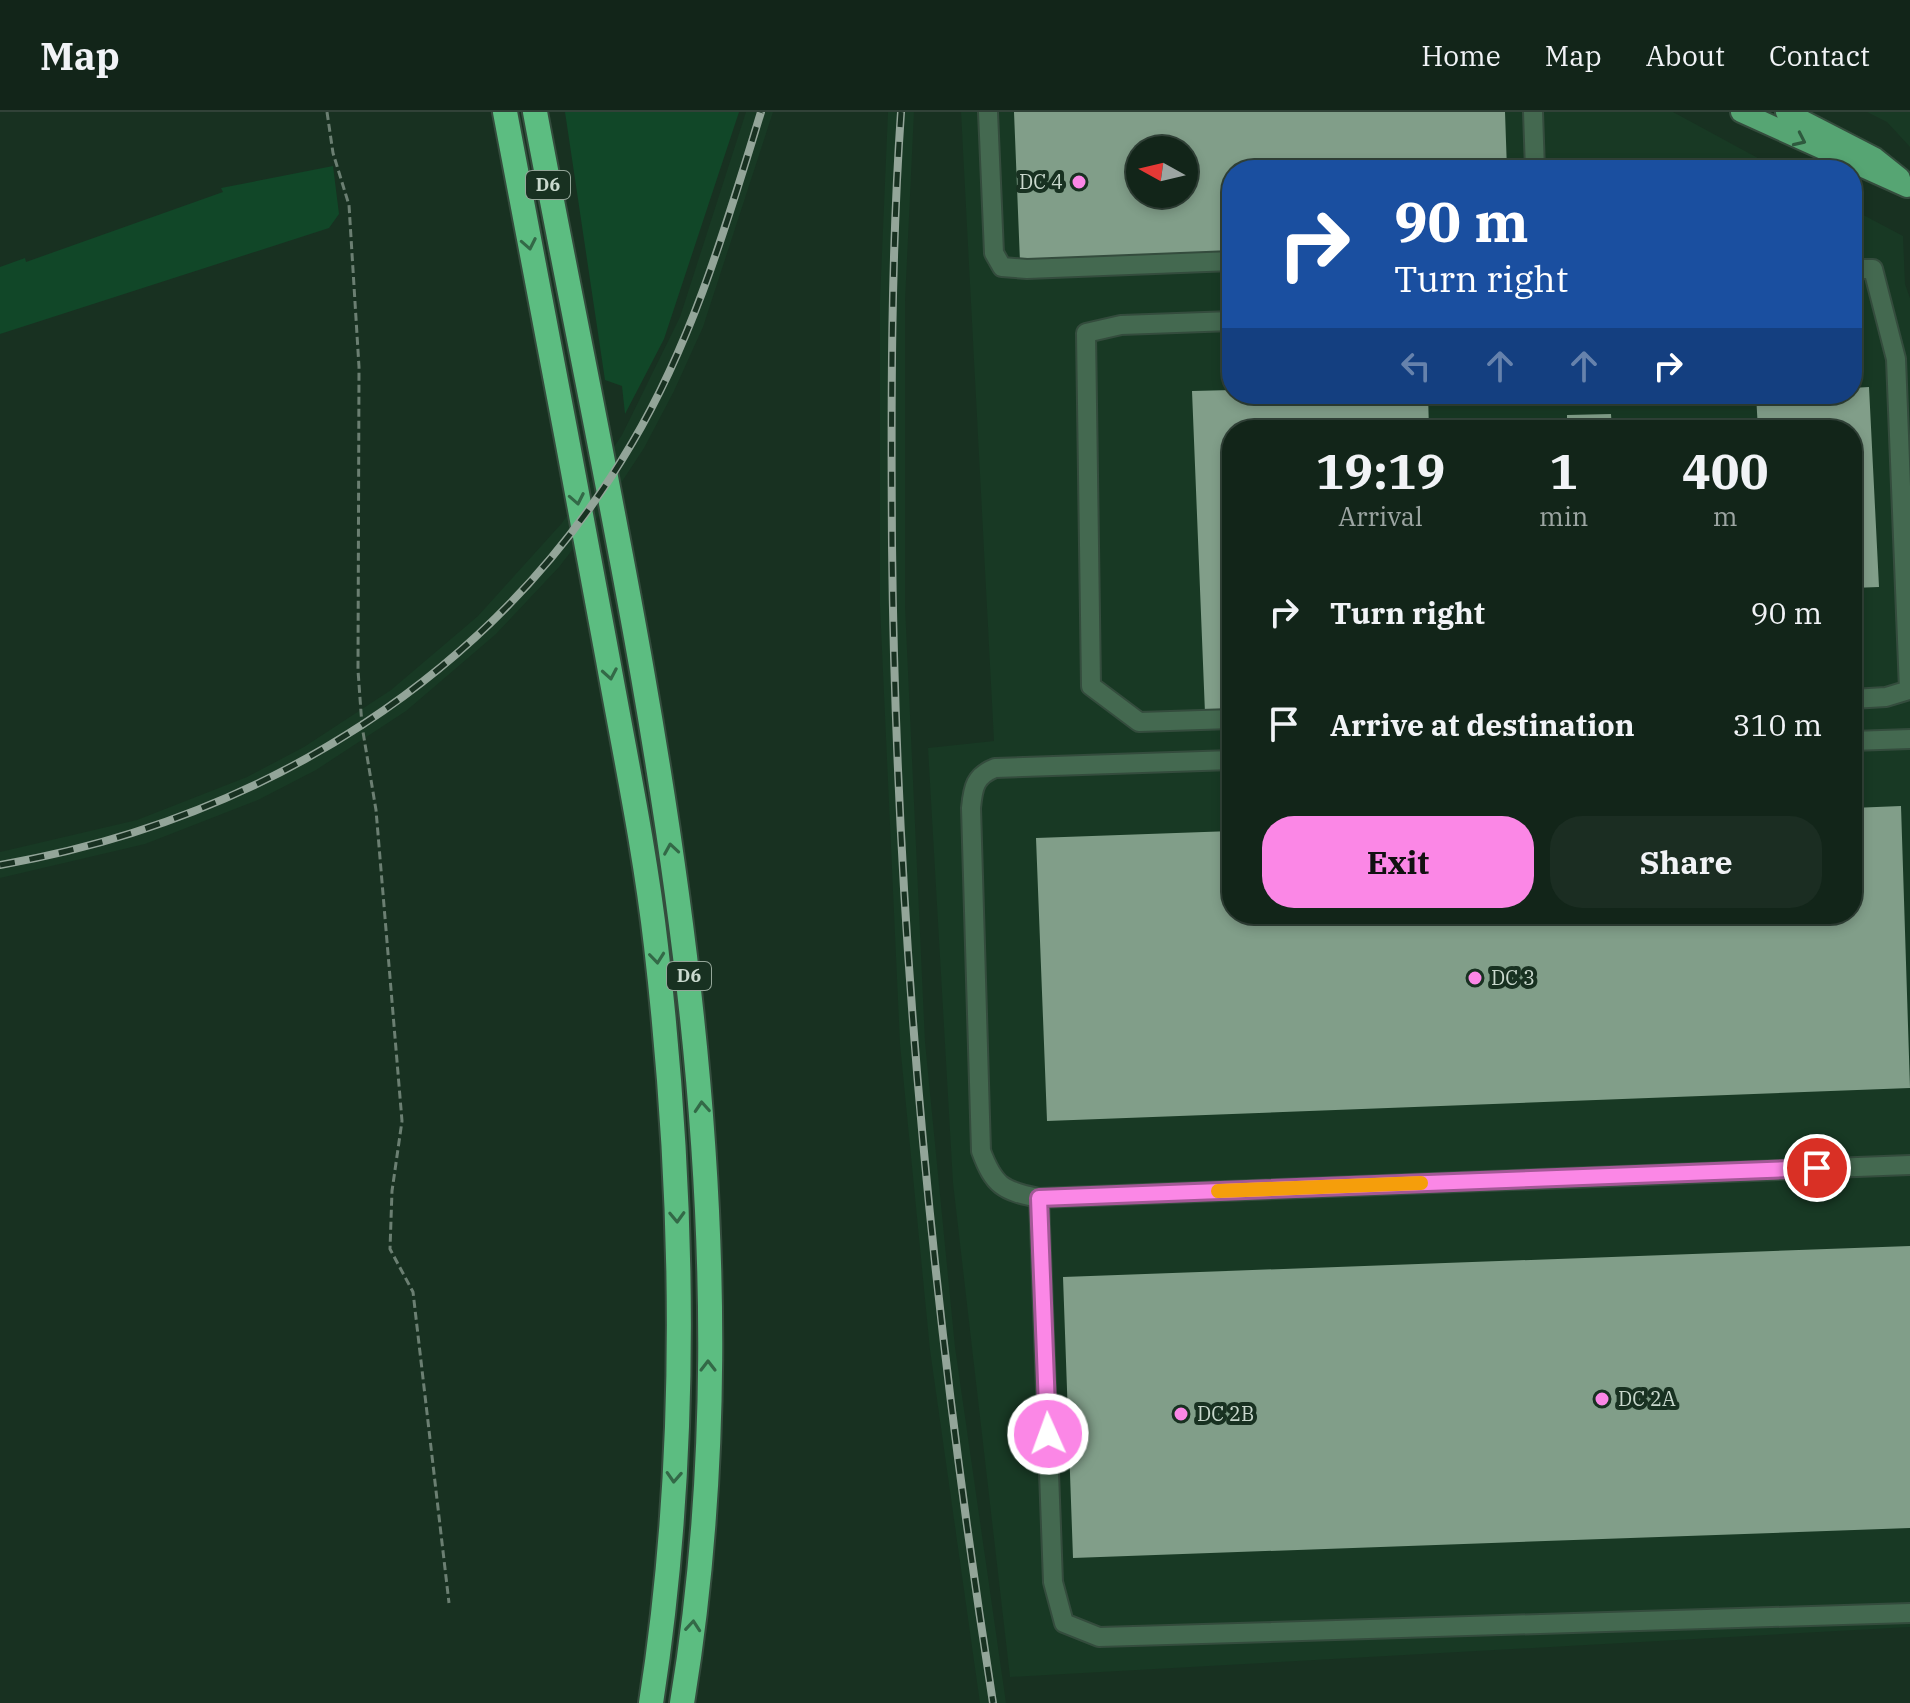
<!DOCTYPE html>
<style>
body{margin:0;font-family:"IBM Plex Serif",serif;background:#1b2d22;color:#f1f3f6;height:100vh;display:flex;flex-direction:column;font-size:30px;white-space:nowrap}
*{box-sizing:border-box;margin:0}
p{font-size:26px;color:#9ca5a2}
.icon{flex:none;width:44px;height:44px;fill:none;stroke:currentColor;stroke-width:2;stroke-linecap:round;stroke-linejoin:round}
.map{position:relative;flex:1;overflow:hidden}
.panel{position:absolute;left:1222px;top:308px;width:640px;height:504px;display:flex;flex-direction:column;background:#122519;border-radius:32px;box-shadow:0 4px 12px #0003,0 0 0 2px #314238}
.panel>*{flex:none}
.top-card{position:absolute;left:1222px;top:48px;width:640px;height:244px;border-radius:32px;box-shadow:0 4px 12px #0003,0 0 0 2px #314238;background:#1a4fa0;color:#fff;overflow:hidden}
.needle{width:52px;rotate:278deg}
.buttons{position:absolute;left:1126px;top:24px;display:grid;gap:16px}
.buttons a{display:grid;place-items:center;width:72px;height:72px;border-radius:50%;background:#122519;box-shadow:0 4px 12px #0003,0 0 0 2px #314238;font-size:40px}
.pin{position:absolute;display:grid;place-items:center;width:68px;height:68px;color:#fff;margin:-34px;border:4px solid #fff;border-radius:50%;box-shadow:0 2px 8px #0007}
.me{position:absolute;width:88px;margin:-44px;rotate:358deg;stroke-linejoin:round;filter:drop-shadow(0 0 6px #0008)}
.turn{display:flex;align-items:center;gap:28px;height:168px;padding:0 40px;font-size:36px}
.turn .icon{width:104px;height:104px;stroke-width:2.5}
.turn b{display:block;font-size:56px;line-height:68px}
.lanes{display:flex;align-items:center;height:76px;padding:0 40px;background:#0003;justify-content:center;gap:40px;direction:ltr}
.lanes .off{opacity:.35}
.eta{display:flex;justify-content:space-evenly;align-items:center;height:136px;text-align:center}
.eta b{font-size:48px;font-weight:800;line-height:56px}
.button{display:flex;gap:16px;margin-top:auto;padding:16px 40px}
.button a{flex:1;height:92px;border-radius:32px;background:#fb87e6;color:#111;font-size:32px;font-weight:800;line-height:92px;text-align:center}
.button a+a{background:#1b2d22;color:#f1f3f6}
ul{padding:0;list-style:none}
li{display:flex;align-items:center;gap:24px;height:112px;padding:0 40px}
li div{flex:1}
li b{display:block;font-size:30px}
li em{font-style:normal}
header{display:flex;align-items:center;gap:48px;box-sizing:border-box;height:112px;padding:0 40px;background:#122519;border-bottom:2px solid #314238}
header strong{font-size:38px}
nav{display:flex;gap:44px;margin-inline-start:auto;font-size:28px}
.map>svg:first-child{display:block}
.built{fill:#183924;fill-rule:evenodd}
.green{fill:#114728}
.building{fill:#819e89;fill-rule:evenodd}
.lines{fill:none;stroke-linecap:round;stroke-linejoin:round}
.minor-casing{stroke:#344c3d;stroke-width:22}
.major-casing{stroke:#344c3d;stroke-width:24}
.highway-casing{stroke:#344c3d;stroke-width:28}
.path{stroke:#6b7f72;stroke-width:3;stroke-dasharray:8 4;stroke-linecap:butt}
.minor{stroke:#446950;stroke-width:18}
.major{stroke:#56a573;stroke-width:20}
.highway{stroke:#5cbd81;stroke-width:24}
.rail-casing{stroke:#93a599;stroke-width:8}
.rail{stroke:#183121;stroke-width:5;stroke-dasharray:15;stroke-linecap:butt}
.oneway{stroke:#2e5a3e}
.oneway2{stroke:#336947}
.route-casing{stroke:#a35896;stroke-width:20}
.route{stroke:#fb87e6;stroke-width:14}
.slow{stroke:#f59e0b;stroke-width:14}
.poi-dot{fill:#fb87e6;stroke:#183121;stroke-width:3}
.labels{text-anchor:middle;stroke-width:8;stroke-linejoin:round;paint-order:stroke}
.shield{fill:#183121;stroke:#94a699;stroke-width:2}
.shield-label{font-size:18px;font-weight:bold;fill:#c9d8cd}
.poi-label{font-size:20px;fill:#c9d8cd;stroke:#183121;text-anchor:start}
</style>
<header>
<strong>Map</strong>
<nav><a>Home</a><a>Map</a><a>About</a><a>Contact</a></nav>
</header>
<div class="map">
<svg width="1910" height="1591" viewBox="0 0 1910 1591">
<rect width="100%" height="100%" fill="#183121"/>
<path class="built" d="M746,0H773L703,215L674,279L644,336L604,397L559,455L496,522L406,599L316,658L258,688L145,732L0,766V740L137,708L247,665L304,635L391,578L478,504L562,411L622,323L680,205Z
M888,0H914L905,189V494L925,930L955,1235L1006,1591H980L930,1238L900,932L880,494V188Z
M961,0H1673L1780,58H1232V282H1852V97L1903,124L1905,172L1910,186V1515L1010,1565L953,1071L928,636L994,629ZM1140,38H1184V82H1140ZM1232,318H1852V802H1232Z
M1867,0H1910V35L1887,10Z"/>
<path class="green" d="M565,0H739L664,227L625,302L622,274L605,268Z
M333,54L339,102L329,116L0,222V155L25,146L26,150L223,80L221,76Z"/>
<path class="building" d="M1014,0H1505L1507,58H1232V142L1020,150ZM1140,38H1184V82H1140Z
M1869,275L1879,475L1852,476V318H1758L1756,282H1852V276Z
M1232,278V282H1428L1429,318H1232V600L1205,601L1192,279Z
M1611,302L1612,318H1567V303Z
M1901,694L1910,976L1047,1009L1036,726L1232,719V802H1852V696Z
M1910,1134V1416L1073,1446L1063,1165Z"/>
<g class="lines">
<defs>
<path id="minor" d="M988,0L994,141L1002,155L1027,157L1232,149
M1533,0L1535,58
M1852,157H1873L1896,247L1909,578L1886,585L1852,587
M1232,209L1121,213L1086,221L1091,574L1139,610L1232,607
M1852,629L1910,627
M1232,648L995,656C975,664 973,675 971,696L981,1039C994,1074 1003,1079 1039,1086L1910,1053
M1039,1086L1053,1470L1064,1511L1099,1525L1910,1501"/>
<path id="major" d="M1741,0L1907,75
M1786,0L1875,46L1900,66"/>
<path id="highway" d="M505,0C539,183 575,365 608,548C625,643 645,738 656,834C685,1085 690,1341 651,1591
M535,0C633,523 770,1057 682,1591"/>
</defs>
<use href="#minor" class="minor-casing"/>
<use href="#major" class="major-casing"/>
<use href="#highway" class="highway-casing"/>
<path class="path" d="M327,0L333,41L349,93L359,255L358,558L362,614L376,698L402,1009L392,1079L390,1137L413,1180L449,1491"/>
<use href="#minor" class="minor"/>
<use href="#major" class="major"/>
<use href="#highway" class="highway"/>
<defs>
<path id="rail" d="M901,0C891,144 891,289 892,433C896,822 933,1207 993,1591
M0,753C263,707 495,564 632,331C693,228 726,114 761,0"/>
</defs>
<use href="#rail" class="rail-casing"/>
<use href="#rail" class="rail"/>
</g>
<defs><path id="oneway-chevron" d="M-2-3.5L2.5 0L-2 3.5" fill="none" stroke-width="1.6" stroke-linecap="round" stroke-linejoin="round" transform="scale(2)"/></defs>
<use class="oneway" href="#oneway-chevron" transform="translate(1800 28) rotate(25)"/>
<g class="oneway2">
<use href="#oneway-chevron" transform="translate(529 132) rotate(79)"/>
<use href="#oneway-chevron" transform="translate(577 387) rotate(79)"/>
<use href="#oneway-chevron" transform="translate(610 562) rotate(80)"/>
<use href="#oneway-chevron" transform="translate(671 737) rotate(-99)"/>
<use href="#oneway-chevron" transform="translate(657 846) rotate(84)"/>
<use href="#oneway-chevron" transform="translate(702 995) rotate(-94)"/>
<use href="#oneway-chevron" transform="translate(677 1105) rotate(88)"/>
<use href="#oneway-chevron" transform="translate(708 1254) rotate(-90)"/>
<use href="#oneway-chevron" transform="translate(674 1365) rotate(93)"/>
<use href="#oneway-chevron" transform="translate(693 1514) rotate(-85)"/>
</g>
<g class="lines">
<defs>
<path id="route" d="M1048,1322L1039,1086L1817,1056"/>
</defs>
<use href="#route" class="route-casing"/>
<use href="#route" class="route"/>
<path class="slow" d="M1218,1079L1421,1071"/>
</g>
<g class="poi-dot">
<circle cx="1079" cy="70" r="8"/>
<circle cx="1475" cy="866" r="8"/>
<circle cx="1602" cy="1287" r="8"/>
<circle cx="1181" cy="1302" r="8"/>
</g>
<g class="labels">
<g class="shield">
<rect x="526" y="59" width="44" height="28" rx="6"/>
<rect x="667" y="850" width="44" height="28" rx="6"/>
</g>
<g class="shield-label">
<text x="548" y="79">D6</text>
<text x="689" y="870">D6</text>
</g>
<g class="poi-label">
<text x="1063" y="77" text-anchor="end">DC 4</text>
<text x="1491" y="873">DC 3</text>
<text x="1618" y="1294">DC 2A</text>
<text x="1197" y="1309">DC 2B</text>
</g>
</g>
</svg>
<div class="buttons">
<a><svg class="needle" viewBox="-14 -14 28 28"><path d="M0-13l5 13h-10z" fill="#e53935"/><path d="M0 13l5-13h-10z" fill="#9ca5a2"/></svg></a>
</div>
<div class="pin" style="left:1817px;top:1056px;background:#d93025"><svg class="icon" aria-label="arrive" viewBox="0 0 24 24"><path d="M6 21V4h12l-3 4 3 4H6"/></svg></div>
<svg class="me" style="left:1048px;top:1322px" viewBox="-20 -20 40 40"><circle r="17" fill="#fb87e6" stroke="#fff" stroke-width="3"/><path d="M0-11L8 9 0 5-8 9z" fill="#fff"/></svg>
<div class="top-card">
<div class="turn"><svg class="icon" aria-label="right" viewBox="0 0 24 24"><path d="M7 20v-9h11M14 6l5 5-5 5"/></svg><div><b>90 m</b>Turn right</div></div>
<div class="lanes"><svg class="icon off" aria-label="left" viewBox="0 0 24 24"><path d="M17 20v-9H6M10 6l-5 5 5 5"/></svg><svg class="icon off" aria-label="ahead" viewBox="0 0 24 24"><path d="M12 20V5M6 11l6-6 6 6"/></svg><svg class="icon off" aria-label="ahead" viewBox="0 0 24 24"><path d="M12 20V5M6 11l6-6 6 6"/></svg><svg class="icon" aria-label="right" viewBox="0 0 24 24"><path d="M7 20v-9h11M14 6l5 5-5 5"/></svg></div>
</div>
<section class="panel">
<div class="eta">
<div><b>19:19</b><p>Arrival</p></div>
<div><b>1</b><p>min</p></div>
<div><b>400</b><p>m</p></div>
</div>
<ul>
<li><svg class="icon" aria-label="right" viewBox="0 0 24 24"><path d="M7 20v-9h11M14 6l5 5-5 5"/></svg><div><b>Turn right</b></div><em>90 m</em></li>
<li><svg class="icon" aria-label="arrive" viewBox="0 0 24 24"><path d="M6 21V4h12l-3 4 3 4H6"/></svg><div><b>Arrive at destination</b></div><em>310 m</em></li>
</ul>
<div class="button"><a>Exit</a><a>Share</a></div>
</section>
</div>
